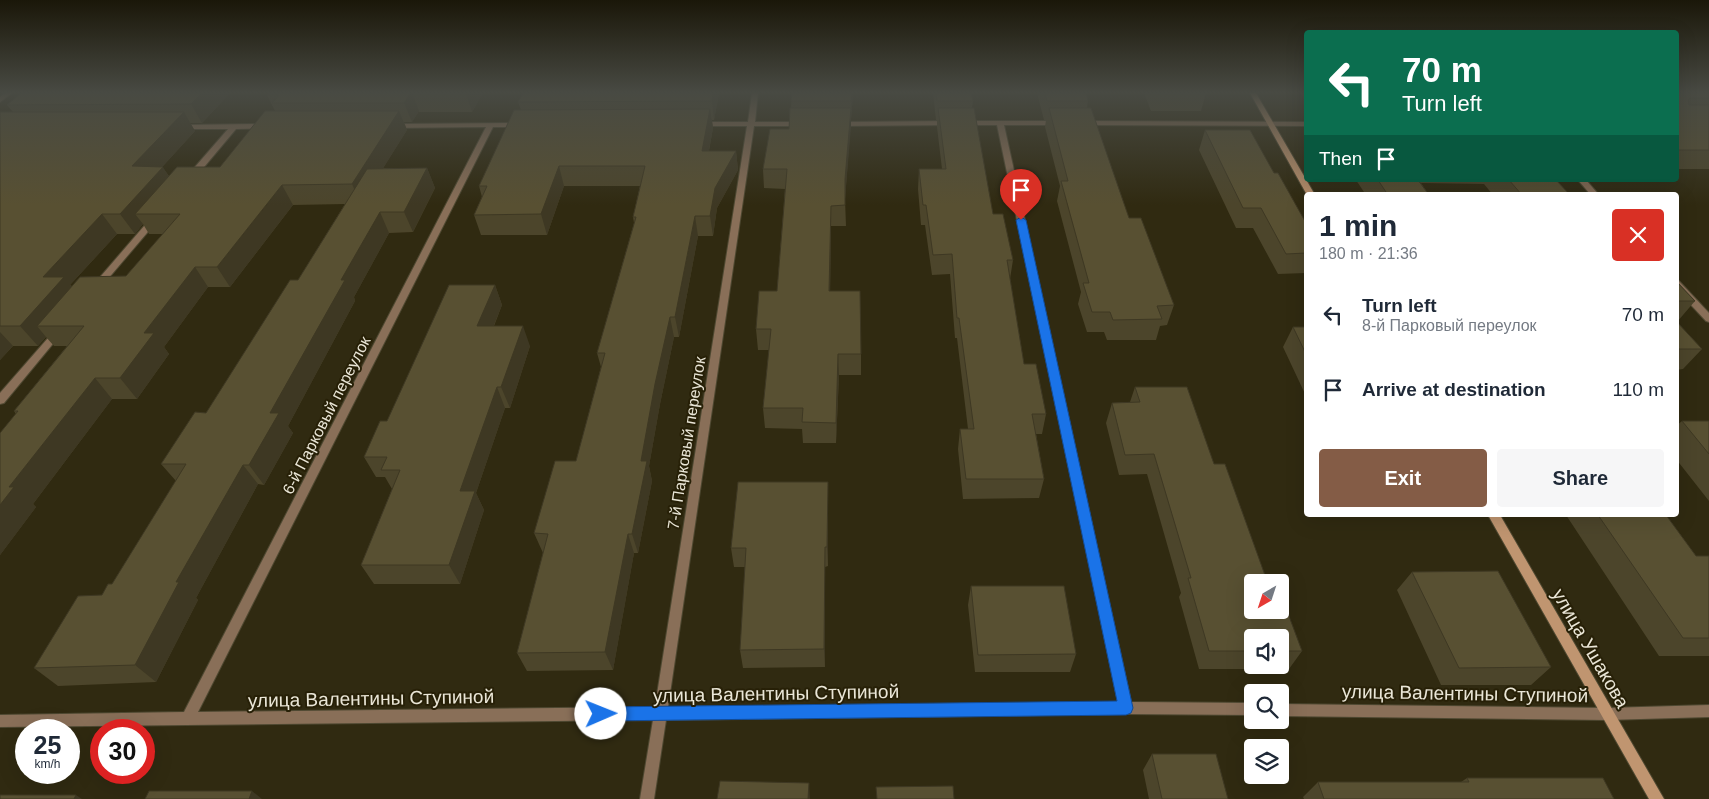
<!DOCTYPE html>
<meta charset="utf-8">
<style>
body{margin:0;font-family:Helvetica,sans-serif;background:#f6f6f7;color:#1f2937;height:100vh;display:flex;flex-direction:column;font-size:19px;white-space:nowrap}
*{box-sizing:border-box;margin:0}
p{font-size:16px;color:#747a83}
.icon{flex:none;width:28px;height:28px;fill:none;stroke:currentColor;stroke-width:2;stroke-linecap:round;stroke-linejoin:round}
.map{position:relative;flex:1;overflow:hidden}
.panel{position:absolute;left:1304px;top:192px;width:375px;height:325px;display:flex;flex-direction:column;background:#fff;border-radius:5px;box-shadow:0 5px 20px #0002}
.panel>*{flex:none}
.top-card{position:absolute;left:1304px;top:30px;width:375px;height:152px;border-radius:5px;box-shadow:0 5px 20px #0002;background:#0b6e4f;color:#fff;overflow:hidden}
.needle{width:32px;rotate:219deg}
.controls{position:absolute;left:1244px;top:574px;display:grid;gap:10px}
.controls a{display:grid;place-items:center;width:45px;height:45px;border-radius:5px;background:#fff;box-shadow:0 5px 20px #0002;font-size:25px}
.speed{position:absolute;left:15px;top:719px;display:flex;gap:10px;font-size:25px;font-weight:700;text-align:center}
.speed>*{display:grid;place-content:center;width:65px;height:65px;border-radius:50%;background:#fff;box-shadow:0 5px 20px #0002;line-height:1}
.speed small{font-size:12px;font-weight:400}
.speed .limit{border:8px solid #d22;background:#fff;color:#111}
.pin{position:absolute;display:grid;place-items:center;width:42px;height:42px;color:#fff;margin:-51px -21px;border-radius:50% 50% 50% 0;rotate:-45deg;box-shadow:0 0 5px #0007}
.pin .icon{rotate:45deg}
.me{position:absolute;width:55px;margin:-28px;rotate:89deg;stroke-linejoin:round;filter:drop-shadow(0 0 4px #0008)}
.turn{display:flex;align-items:center;gap:18px;height:105px;padding:0 15px;font-size:22px}
.turn .icon{width:65px;height:65px;stroke-width:2.5}
.turn b{display:block;font-size:35px;line-height:42px}
.then{display:flex;align-items:center;height:48px;padding:0 15px;background:#0003;gap:10px;font-size:19px}
.round{display:grid;place-items:center;flex:none;width:52px;height:52px;border-radius:5px;background:#f6f6f7}
.headline{display:flex;align-items:center;justify-content:space-between;height:85px;padding:0 15px}
h1{font-size:30px;font-weight:700;line-height:38px}
.button{display:flex;gap:10px;margin-top:auto;padding:10px 15px}
.button a{flex:1;height:58px;border-radius:5px;background:#845c46;color:#fff;font-size:20px;font-weight:700;line-height:58px;text-align:center}
.button a+a{background:#f6f6f7;color:#1f2937}
ul{padding:0;list-style:none}
li{display:flex;align-items:center;gap:15px;height:75px;padding:0 15px}
li div{flex:1}
li b{display:block;font-size:19px}
li em{font-style:normal}
.map>svg:first-child{display:block}
.lines{fill:none;stroke-linecap:round;stroke-linejoin:round}
.street-casing{stroke:#4e4831;stroke-width:2}
.secondary-casing{stroke:#4e4831;stroke-width:2}
.street{fill:#896f58;fill-rule:evenodd}
.secondary{fill:#c09570;fill-rule:evenodd}
.wall{fill:#4c452b;fill-rule:evenodd}
.shaded-wall{fill:#3e3823}
.building{fill:#585032;stroke:#3e3823}
.route{fill:#1a73e8;stroke:#114b97}
.labels{text-anchor:middle;stroke-width:4;stroke-linejoin:round;paint-order:stroke}
.street-label{font-size:16px;fill:#eae6d7;stroke:#272007}
.near-street-label{font-size:19px;fill:#eae6d7;stroke:#272007}
</style>
<div class="map">
<svg width="1709" height="799" viewBox="0 0 1709 799">
<rect width="100%" height="100%" fill="#302a11"/>
<g class="lines">
<defs>
<path id="street" d="M5,93H12L0,102V97Z
M752,93H758L755,122H803L807,124L803,126H754L668,707L1118,702L997,125H965L961,123L965,121H1061V125H1004L1131,702L1252,703V715L1126,714L666,720L654,799H640L653,720L0,727V715L184,712L486,127L389,128L388,126L392,124L520,123L524,125L520,127H493L198,712L655,707L747,126H700L696,124L700,122H748Z
M950,121H953V125L837,126L833,124L837,122Z
M1079,121L1306,122V126L1082,125H1079Z
M265,124H268V128L236,129L194,179H188V175L228,129H177V125Z
M1578,180H1586L1599,195H1591Z
M151,218H154L158,220L101,287H95L94,285L95,283Z
M1676,280L1679,281L1709,313V322L1706,321L1676,289Z
M58,329L63,332L61,334L4,403L0,404V393L55,330Z
M1280,704L1607,708L1709,705V717L1607,720L1280,716Z"/>
<path id="secondary" d="M1250,93H1256L1315,195H1307Z
M1488,515H1500L1664,799H1649Z"/>
</defs>
<use href="#street" class="street-casing"/>
<use href="#secondary" class="secondary-casing"/>
<use href="#street" class="street"/>
<use href="#secondary" class="secondary"/>
</g>
<path class="wall" d="M230,93L202,123H190L195,131L162,167L169,176L220,167L275,111L267,95L269,93H483L472,112H419V111L412,122H404L407,130L383,168H427L435,188L413,232L389,233L354,297L355,301L288,426L293,433L264,485L258,484L196,598L198,600L156,682L58,686L34,668L112,584L176,481L161,464L206,413L298,280L345,204L293,205L230,287H208L164,347L169,354L137,399H112L33,504L36,507L0,555V433L16,414L14,411L67,346H54L46,337L38,346H13L0,360V112H13L7,105ZM143,224L149,234H163L126,276L72,286L70,285L117,234H135Z
M719,93L714,120H712L713,128L709,151H736L738,170L717,208L713,236H698L679,337H674L660,404L649,466L652,481L638,553H634L613,670L527,671L517,653L543,553L534,533L576,461L601,367L597,353L634,223L633,217L640,186H564L547,235H481L474,215L482,197L479,186L521,110L518,102Z
M792,93H853L845,199L846,226H831L830,291L861,354V375H839L836,443H803L802,429L765,428L763,408L769,350H758L756,329L777,291L785,189L764,188L763,169L789,129L791,108Z
M933,93H971L973,101L972,108L993,214L1013,260L1010,279L1024,364L1046,414L1042,434H1036L1044,479L1039,498L963,499L958,449L960,429H968L957,338H955L950,274L932,275L925,225H921L918,189L919,169H942L937,127V120H936Z
M1037,93H1086L1088,101L1087,108L1129,218L1174,305L1167,325L1160,326L1156,340H1107L1104,332H1087L1078,304L1081,292L1057,201L1060,186L1045,127L1046,120H1044Z
M1144,93H1206L1201,111H1151Z
M1300,93H1306V102Z
M1676,93H1709V169H1676Z
M1205,130L1274,173L1306,223V273L1278,274L1253,228H1236L1199,150Z
M1356,180H1556L1570,195H1493L1484,184L1421,183L1429,195H1366Z
M1676,281L1695,301L1677,322L1702,349L1683,369L1676,370Z
M495,285L502,305L494,326L530,346L510,408H505L476,493L484,510L460,584H374L361,565L392,489L385,477H376L364,457L387,421Z
M1293,327H1306V396L1283,347Z
M1135,387L1214,464L1266,578L1302,651L1289,669H1199L1179,597L1181,593L1147,474L1119,475L1106,423L1112,403L1130,402ZM1252,638H1280V665H1252Z
M1682,421H1709V501L1676,459V426Z
M828,482V566L825,567V667L743,668L740,650L745,567H734L731,548Z
M1338,515H1417L1339,516Z
M1566,515H1666L1696,556H1709V656H1659Z
M1412,572L1551,667L1531,685H1441L1397,590Z
M971,586L1076,654L1070,672H975L968,605Z
M1152,754L1228,799H1149L1143,770Z
M1467,778L1614,799H1304L1303,797L1318,782H1461Z"/>
<path class="shaded-wall" d="M202,93H230L202,123L191,104Z
M411,93H430H412L419,111L412,122L404,103Z
M466,93H483L472,112Z
M713,93H719L714,120L712,101Z
M852,93H853L851,120V101Z
M851,108V127L845,199V179Z
M710,109L713,128L705,171L702,151Z
M399,111L407,130L361,204L352,184Z
M184,112L195,131L145,186L132,166Z
M736,151L738,170L717,208L713,236L710,216L715,188Z
M559,166L564,186L547,235L541,214Z
M163,167L175,186L135,214L143,224L135,234L120,214Z
M427,168L435,188L413,232L404,212Z
M282,185L293,205L230,287L217,267Z
M831,206V226L830,311L829,291Z
M380,212L389,233L354,297L355,301L288,426L293,433L264,485L249,465L270,413L341,280Z
M102,214L117,234L70,285L80,297L37,326L46,337L38,346L20,326L43,277Z
M695,216L698,236L679,337L675,317Z
M195,267L208,287L164,347L169,354L137,399L120,378L144,333Z
M495,285L502,305L485,347L477,326Z
M670,317L674,337L660,404L649,466L652,481L638,553L632,534L641,461L655,384Z
M523,326L530,346L510,408L501,387Z
M0,332L13,346L0,360Z
M838,354L839,375L836,443V423Z
M95,378L112,399L33,504L36,507L0,555V505L9,487Z
M497,387L505,408L476,493L484,510L460,584L449,565L460,491Z
M243,465L258,484L196,598L198,600L156,682L135,665L176,582Z
M828,482V566L827,547Z
M628,534L634,553L613,670L605,652Z
M825,547V667L824,649Z
M809,783L810,799H808Z
M252,791L262,799H249Z
M76,795L82,799H74Z"/>
<path class="building" d="M21,93H202L191,104L7,105Z
M269,93H411L404,103H272L279,95H267Z
M523,93H713L712,101L518,102Z
M792,93H852L851,101H791Z
M936,93H971L973,101H937Z
M1045,93H1086L1088,101H1047Z
M1676,93H1709V98H1690L1688,100L1689,105H1709V150H1676Z
M790,108H851L845,179V205L831,206L829,291H860L861,354H838L836,423L802,422L803,408H763L771,329H756L759,291H777L787,169H763L770,129H789Z
M938,108H974L993,214H1003L1013,260H1007L1024,364H1036L1046,414H1032L1044,479H966L960,429H974L959,318H957L952,254L933,255L926,205H923L919,169H946Z
M1049,108H1091L1129,218H1141L1174,305L1157,306L1162,319L1113,320L1110,312H1092L1083,283H1089L1061,181H1068Z
M710,109L702,151H736L715,188L710,216H695L675,317H670L655,384L641,461H647L632,534H628L605,652L517,653L548,534L534,533L555,461H576L605,353H597L636,217H633L645,166H559L541,214L474,215L487,186H479L514,110Z
M265,111H399L352,184L282,185L217,267H195L144,333H154L120,378H95L9,487H14L0,505V433L18,411H14L84,326H37L80,277L126,276L180,214H135L177,167H220Z
M0,112H184L132,166L163,167L120,214H102L43,277H64L20,326H0Z
M1205,130H1250L1274,173H1278L1306,223V253L1286,254L1261,208H1243Z
M427,168L404,212H380L341,280H345L270,413H279L249,465H243L176,582H179L135,665L34,668L78,596L102,595L108,584H112L186,464H161L195,412L206,413L290,280H298L367,169Z
M1378,180H1418L1429,195H1388Z
M1509,180H1556L1570,195H1522Z
M1676,281L1695,301H1676Z
M449,285H495L477,326H523L501,387H497L460,491H475L449,565H361L400,470H381L387,457H364L380,421H387Z
M1676,321L1702,349H1676Z
M1293,327H1306V354Z
M1135,387H1187L1214,464H1225L1266,578H1275L1276,582H1252V610H1280V592L1302,651H1280V638H1252V651H1209L1188,578H1191L1154,454L1125,455L1112,403L1140,402Z
M1682,421H1709V454Z
M738,482H828L827,547H825L824,649L740,650L746,548H731Z
M1598,515H1666L1696,556H1709V638H1683Z
M1498,571L1551,667L1459,668L1412,572Z
M971,586H1064L1076,654L978,655Z
M1152,754H1216L1228,799H1162Z
M1467,778H1603L1614,799H1324L1318,782H1469Z
M720,781L809,783L808,799H717Z
M953,786L954,799H877L876,787Z
M149,791H252L249,799H145Z
M0,795H76L74,799H0Z"/>
<linearGradient id="sky" x2="0" y2="1"><stop stop-color="#1a1709"/><stop offset="0.45" stop-color="#484a43"/><stop offset="1" stop-color="#484a43" stop-opacity="0"/></linearGradient>
<rect width="1709" height="205" fill="url(#sky)"/>
<path class="route" d="M1021,217L1026,220L1133,708L1131,713L1126,715L601,721L596,719L594,714L596,709L601,707L1117,701L1016,220Z"/>
<g class="labels">
<g class="street-label">
<text transform="translate(326 415) rotate(-63)" y="6">6-й Парковый переулок</text>
<text transform="translate(686 443) rotate(-81)" y="6">7-й Парковый переулок</text>
</g>
<g class="near-street-label">
<text transform="translate(1591 648) rotate(60)" y="7">улица Ушакова</text>
<text transform="translate(776 693) rotate(-1)" y="7">улица Валентины Ступиной</text>
<text transform="translate(1465 693) rotate(1)" y="7">улица Валентины Ступиной</text>
<text transform="translate(371 698) rotate(-1)" y="7">улица Валентины Ступиной</text>
</g>
</g>
</svg>
<div class="controls">
<a><svg class="needle" viewBox="-14 -14 28 28"><path d="M0-13l5 13h-10z" fill="#e53935"/><path d="M0 13l5-13h-10z" fill="#747a83"/></svg></a>
<a><svg class="icon" aria-label="sound" viewBox="0 0 24 24"><path d="M4 9h4l5-4v14l-5-4H4zM17 9q2 3 0 6"/></svg></a>
<a><svg class="icon" aria-label="search" viewBox="0 0 24 24"><circle cx="10" cy="10" r="6"/><path d="M15 15l6 6"/></svg></a>
<a><svg class="icon" aria-label="layers" viewBox="0 0 24 24"><path d="M12 4l9 5-9 5-9-5zM3 14l9 5 9-5"/></svg></a>
</div>
<div class="speed"><div>25<small>km/h</small></div><div class="limit">30</div></div>
<div class="pin" style="left:1021px;top:220px;background:#d93025"><svg class="icon" aria-label="arrive" viewBox="0 0 24 24"><path d="M6 21V4h12l-3 4 3 4H6"/></svg></div>
<svg class="me" style="left:601px;top:714px" viewBox="-20 -20 40 40"><circle r="19" fill="#fff"/><path d="M0-13L10 11 0 6-10 11z" fill="#1a73e8"/></svg>
<div class="top-card">
<div class="turn"><svg class="icon" aria-label="left" viewBox="0 0 24 24"><path d="M17 20v-9H6M10 6l-5 5 5 5"/></svg><div><b>70 m</b>Turn left</div></div>
<div class="then">Then<svg class="icon" aria-label="arrive" viewBox="0 0 24 24"><path d="M6 21V4h12l-3 4 3 4H6"/></svg></div>
</div>
<section class="panel">
<div class="headline"><div><h1>1 min</h1><p>180 m · 21:36</p></div><a class="round" style="background:#d93025;color:#fff"><svg class="icon" aria-label="close" viewBox="0 0 24 24"><path d="M6 6l12 12M18 6L6 18"/></svg></a></div>
<ul>
<li><svg class="icon" aria-label="left" viewBox="0 0 24 24"><path d="M17 20v-9H6M10 6l-5 5 5 5"/></svg><div><b>Turn left</b><p>8-й Парковый переулок</p></div><em>70 m</em></li>
<li><svg class="icon" aria-label="arrive" viewBox="0 0 24 24"><path d="M6 21V4h12l-3 4 3 4H6"/></svg><div><b>Arrive at destination</b></div><em>110 m</em></li>
</ul>
<div class="button"><a>Exit</a><a>Share</a></div>
</section>
</div>
